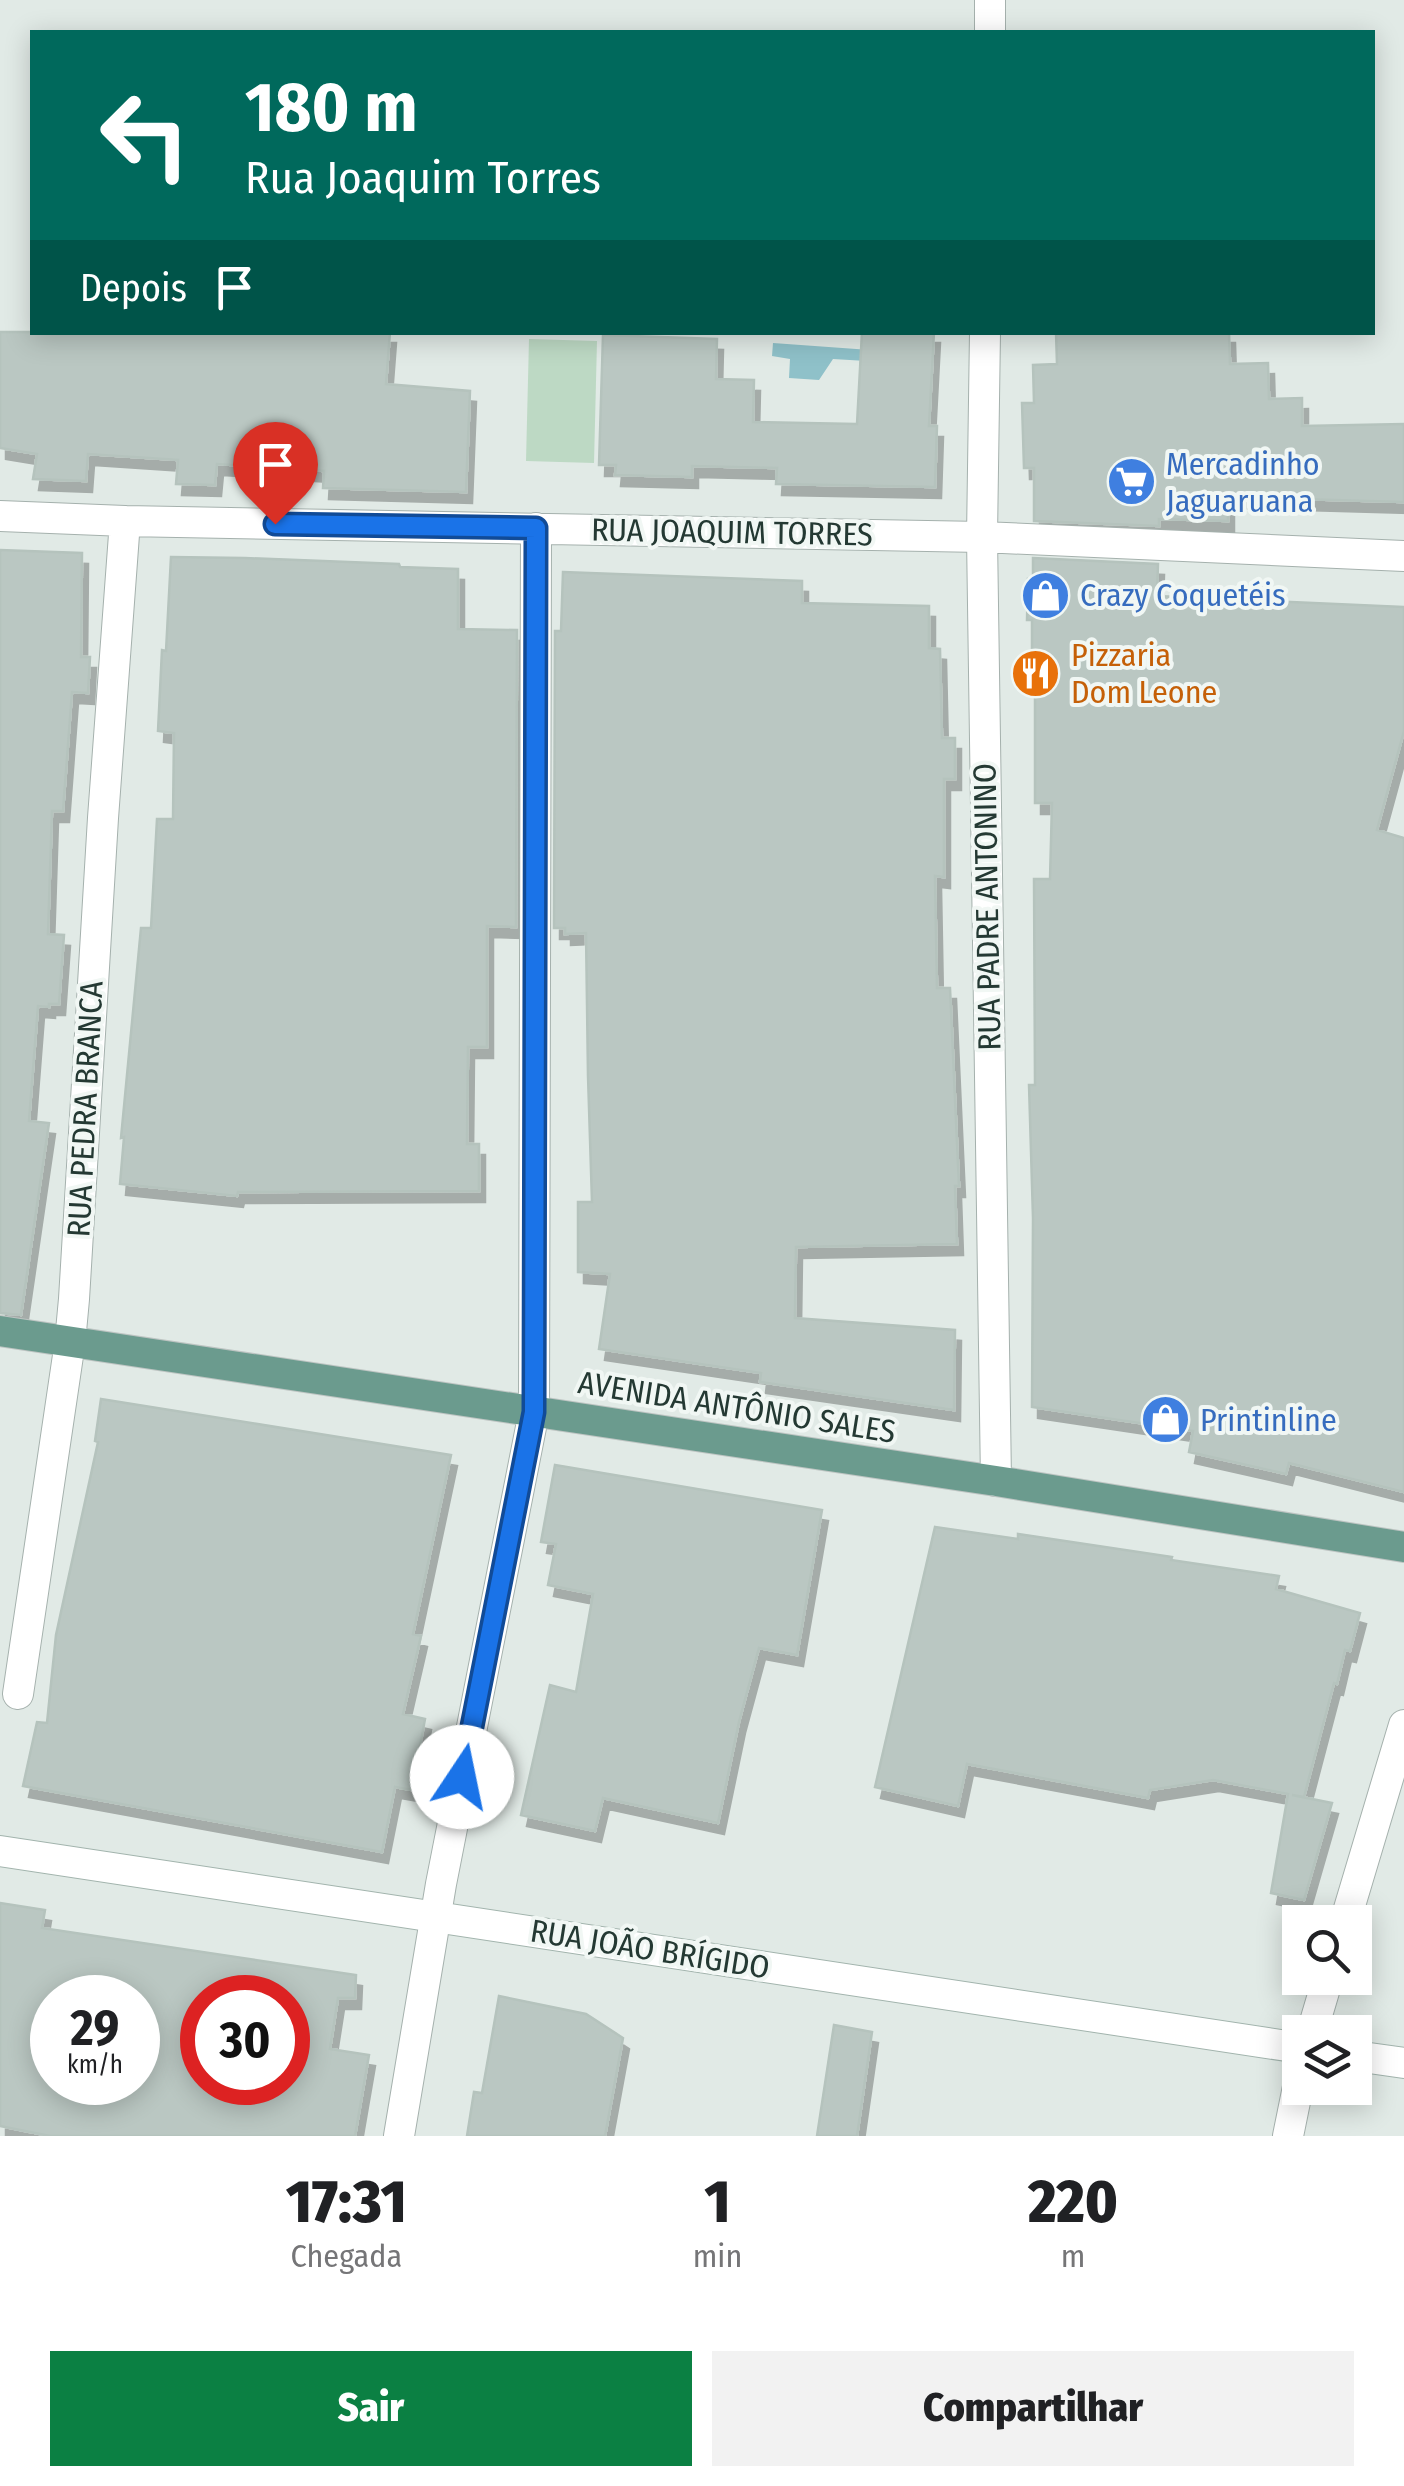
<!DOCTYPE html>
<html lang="pt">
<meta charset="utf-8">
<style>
body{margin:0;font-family:"Fira Sans Condensed",sans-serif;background:#f2f2f2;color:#202124;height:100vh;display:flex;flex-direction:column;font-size:38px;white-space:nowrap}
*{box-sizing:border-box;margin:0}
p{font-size:32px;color:#757577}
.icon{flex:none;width:55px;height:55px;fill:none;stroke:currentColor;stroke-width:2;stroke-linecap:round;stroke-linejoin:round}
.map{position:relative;height:2136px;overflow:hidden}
.details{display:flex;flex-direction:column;background:#fff;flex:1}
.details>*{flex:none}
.top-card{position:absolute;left:30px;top:30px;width:1345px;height:305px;border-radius:0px;box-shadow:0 5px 25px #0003;background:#00695c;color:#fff;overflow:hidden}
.buttons{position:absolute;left:1282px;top:1905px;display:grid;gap:20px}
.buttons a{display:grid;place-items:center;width:90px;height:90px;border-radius:0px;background:#fff;box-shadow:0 5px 25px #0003;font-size:50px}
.speed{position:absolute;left:30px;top:1975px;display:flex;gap:20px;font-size:50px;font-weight:700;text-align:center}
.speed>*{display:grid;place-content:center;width:130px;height:130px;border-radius:50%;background:#fff;box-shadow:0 5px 25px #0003;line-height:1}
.speed small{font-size:25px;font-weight:400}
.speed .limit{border:15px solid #d22;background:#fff;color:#111}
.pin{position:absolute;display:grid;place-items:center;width:85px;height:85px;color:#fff;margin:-102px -42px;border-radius:50% 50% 50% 0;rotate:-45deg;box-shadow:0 0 10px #0007}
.pin .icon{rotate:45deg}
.me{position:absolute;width:110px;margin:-55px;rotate:11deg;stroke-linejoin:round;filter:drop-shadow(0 0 8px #0008)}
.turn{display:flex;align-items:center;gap:35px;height:210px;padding:0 50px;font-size:45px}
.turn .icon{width:130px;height:130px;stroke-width:2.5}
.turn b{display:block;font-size:70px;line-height:85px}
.then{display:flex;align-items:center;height:95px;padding:0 50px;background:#0003;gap:20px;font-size:38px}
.eta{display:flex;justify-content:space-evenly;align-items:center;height:170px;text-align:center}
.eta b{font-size:60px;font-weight:800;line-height:70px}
.cta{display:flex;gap:20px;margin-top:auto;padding:20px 50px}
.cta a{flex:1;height:115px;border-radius:0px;background:#0b8043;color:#fff;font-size:40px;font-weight:800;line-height:115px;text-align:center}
.cta a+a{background:#f2f2f2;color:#202124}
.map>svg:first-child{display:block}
.green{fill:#bdd9c4}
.water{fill:#8fc1c9}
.building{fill:#bac7c2;stroke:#b5c3bd;stroke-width:2.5;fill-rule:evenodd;filter:url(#shadow)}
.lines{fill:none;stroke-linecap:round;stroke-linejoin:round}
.street-casing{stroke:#a5b1ad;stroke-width:32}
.secondary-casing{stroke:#a2b4ad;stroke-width:32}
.primary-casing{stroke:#bdc4c2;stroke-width:32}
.street{stroke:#fff;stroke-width:30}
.secondary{stroke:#fff;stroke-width:30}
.primary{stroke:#6b9b8e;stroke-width:30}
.route-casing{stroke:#114b97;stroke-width:25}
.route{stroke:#1a73e8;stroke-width:18}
.labels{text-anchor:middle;stroke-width:8;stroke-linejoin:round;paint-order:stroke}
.shop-label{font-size:32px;fill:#366cbe;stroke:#f1f7f4;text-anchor:start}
.street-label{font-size:32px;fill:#243933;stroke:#f1f7f4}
.food-label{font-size:32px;fill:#c56008;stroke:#f1f7f4;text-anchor:start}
</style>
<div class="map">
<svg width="1404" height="2136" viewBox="0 0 1404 2136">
<defs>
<filter id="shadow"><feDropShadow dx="6" dy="11" stdDeviation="0" flood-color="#0004"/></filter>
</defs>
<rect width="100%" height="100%" fill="#e1eae6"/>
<path class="green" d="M529,339L597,341L594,463L526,461Z"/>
<path class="water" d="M773,343L884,351L883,362L833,359L819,380L789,378L790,359L772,356Z"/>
<path class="building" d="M0,332H390L386,384L470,391L466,492L323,488L324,471L217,464L215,485L176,484L178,460L88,454L86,481L33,479L37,454L0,448Z
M862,332H934L929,426H937L935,487L776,484L777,468L692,466V477L615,475L616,465H599L603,335L717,339L716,379L754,380L753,422L857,424Z
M1056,332H1229L1230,364L1268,363L1269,399L1302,398V426L1404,424V502L1228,497V521L1159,519V526L1034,521V468H1024L1022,403H1034L1033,365L1057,364Z
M0,550L82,553L81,657H90L88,693L72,692L63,811H52L48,934L64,935L59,1004H49V1007L38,1006L29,1121L49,1123L21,1315L0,1313Z
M171,557L245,558L399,564L400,567L458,569V629L517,630L516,927L487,926V1047H468L467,1144H479V1191L238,1192L237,1196L120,1184L124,1137L121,1138L141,928H151L157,819H173L174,733L158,731L162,650L166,651Z
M1033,558L1158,564L1157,596L1404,607V731L1377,830L1404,838V1492L1289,1463L1286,1474L1189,1452L1193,1431L1032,1407L1033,1218L1029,1085H1035L1034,879H1050L1052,803H1035V659H1032V620H1027L1028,579L1033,580Z
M563,572L802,581V603L929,606V648L940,649L942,738H955V779H944V877L935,876L937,988H950L959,1186H955L957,1244L796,1247L795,1318L955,1330L954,1410L760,1382L761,1373L599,1349L610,1274L578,1272V1202H592L588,1076L586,933L565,934V928H554L555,631H561Z
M101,1399L451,1455L413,1634L421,1636L403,1714L425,1719L412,1790L395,1787L382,1852L23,1786L37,1722L47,1723L56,1635L98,1442L95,1441Z
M555,1465L822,1510L797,1655L759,1648L739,1722L718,1823L603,1798L595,1831L521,1815L550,1685L576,1692L593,1594L548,1585L556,1544L541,1542Z
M935,1527L1018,1539V1534L1172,1557L1171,1560L1279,1576L1276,1589L1360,1613L1350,1651L1345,1650L1337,1684L1334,1683L1304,1797L1292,1795L1332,1803L1304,1900L1271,1893L1288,1794L1213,1780L1150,1790L1148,1798L967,1764L958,1806L875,1787Z
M0,1903L45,1910L42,1928L356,1975L355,1998H338L330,2049L369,2055L355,2136H50L0,2126ZM52,1998H138V2082H48L52,2059ZM202,1998H288V2082H202Z
M499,1996L586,2014L623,2038L605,2136H467L474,2092L482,2093Z
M834,2025L872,2032L857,2136H817Z"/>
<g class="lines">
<defs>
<path id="street" d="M990,32V0
M985,332L982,537L996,1481
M0,516L125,521L982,537L1404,556
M18,1694L70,1342L74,1299L103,818L125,521
M1345,1922L1404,1725
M1312,2032L1328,1978
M399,2136L441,1884L534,1412L536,528
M1288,2136L1300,2077"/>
<path id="secondary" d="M0,1851L1300,2048
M1355,2056L1404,2063"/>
<path id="primary" d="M0,1331L996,1481L1404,1547"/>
</defs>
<use href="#street" class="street-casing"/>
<use href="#secondary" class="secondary-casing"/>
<use href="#primary" class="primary-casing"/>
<use href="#street" class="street"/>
<use href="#secondary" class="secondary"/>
<use href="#primary" class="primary"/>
</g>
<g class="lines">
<defs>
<path id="route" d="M275,524L536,528L534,1412L462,1777"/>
</defs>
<use href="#route" class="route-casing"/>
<use href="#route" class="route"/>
</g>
<defs>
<symbol id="supermarket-disc" viewBox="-11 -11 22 22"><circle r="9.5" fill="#3f7fe0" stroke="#f1f7f4"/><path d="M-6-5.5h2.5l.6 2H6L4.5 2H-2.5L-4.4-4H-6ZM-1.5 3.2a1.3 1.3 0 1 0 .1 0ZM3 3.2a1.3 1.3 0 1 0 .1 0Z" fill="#fff"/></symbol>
<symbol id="shop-disc" viewBox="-11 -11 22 22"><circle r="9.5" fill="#3f7fe0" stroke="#f1f7f4"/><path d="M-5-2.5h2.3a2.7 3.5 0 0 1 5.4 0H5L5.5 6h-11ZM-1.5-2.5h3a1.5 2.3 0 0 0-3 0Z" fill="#fff"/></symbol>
<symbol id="restaurant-disc" viewBox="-11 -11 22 22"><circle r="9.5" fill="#e8710a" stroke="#f1f7f4"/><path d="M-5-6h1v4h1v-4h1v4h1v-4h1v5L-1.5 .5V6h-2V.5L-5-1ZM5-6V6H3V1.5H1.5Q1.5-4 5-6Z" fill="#fff"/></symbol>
</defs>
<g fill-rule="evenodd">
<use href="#supermarket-disc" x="1104" y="454" width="55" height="55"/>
<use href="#shop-disc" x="1018" y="568" width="55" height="55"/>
<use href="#restaurant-disc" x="1008" y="646" width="55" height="55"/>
<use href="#shop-disc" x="1138" y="1392" width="55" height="55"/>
</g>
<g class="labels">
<g class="shop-label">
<text x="1166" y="475">Mercadinho<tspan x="1166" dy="37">Jaguaruana</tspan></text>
<text x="1080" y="606">Crazy Coquetéis</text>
<text x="1200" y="1431">Printinline</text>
</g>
<g class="street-label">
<text transform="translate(732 532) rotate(1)" y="11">RUA JOAQUIM TORRES</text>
<text transform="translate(987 907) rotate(-91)" y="11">RUA PADRE ANTONINO</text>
<text transform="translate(85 1109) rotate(-87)" y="11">RUA PEDRA BRANCA</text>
<text transform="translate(737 1407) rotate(9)" y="11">AVENIDA ANTÔNIO SALES</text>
<text transform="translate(650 1949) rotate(9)" y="11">RUA JOÃO BRÍGIDO</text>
</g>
<g class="food-label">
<text x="1071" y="666">Pizzaria<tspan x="1071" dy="37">Dom Leone</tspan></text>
</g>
</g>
</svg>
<div class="buttons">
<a><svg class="icon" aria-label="search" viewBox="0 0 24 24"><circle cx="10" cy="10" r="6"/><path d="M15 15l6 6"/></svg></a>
<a><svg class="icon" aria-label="layers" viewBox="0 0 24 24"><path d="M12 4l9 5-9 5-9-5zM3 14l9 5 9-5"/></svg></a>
</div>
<div class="speed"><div>29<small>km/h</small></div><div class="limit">30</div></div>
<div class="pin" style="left:275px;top:524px;background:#d93025"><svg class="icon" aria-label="arrive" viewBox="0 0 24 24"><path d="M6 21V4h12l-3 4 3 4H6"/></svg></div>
<svg class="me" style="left:462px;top:1777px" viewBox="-20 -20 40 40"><circle r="19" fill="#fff"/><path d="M0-13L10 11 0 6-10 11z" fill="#1a73e8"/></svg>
<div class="top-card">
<div class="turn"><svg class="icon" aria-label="left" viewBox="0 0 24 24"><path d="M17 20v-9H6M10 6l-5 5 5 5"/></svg><div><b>180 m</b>Rua Joaquim Torres</div></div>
<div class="then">Depois<svg class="icon" aria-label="arrive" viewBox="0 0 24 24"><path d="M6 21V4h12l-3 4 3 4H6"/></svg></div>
</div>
</div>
<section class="details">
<div class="eta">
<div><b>17:31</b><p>Chegada</p></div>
<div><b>1</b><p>min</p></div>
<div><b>220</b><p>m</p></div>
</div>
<div class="cta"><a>Sair</a><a>Compartilhar</a></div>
</section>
